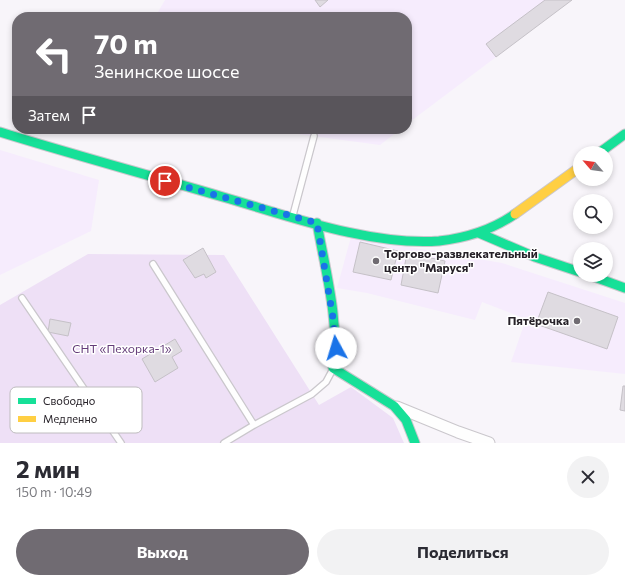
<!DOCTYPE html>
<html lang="ru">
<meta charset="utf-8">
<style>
body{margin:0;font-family:Commissioner,sans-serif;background:#f2f2f3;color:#2b2b33;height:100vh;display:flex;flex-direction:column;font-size:15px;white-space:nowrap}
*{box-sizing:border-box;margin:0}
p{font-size:13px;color:#7c7c81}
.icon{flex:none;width:22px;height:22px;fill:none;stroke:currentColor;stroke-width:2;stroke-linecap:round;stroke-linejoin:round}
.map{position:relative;height:443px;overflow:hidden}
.sheet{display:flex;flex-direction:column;background:#fff;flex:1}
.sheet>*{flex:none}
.hud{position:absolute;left:12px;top:12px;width:400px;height:122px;border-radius:16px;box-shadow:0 2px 6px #0003;background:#706b72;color:#fff;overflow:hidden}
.needle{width:26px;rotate:298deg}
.tools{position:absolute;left:573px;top:146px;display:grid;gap:8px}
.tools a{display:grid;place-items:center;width:40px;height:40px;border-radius:50%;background:#fff;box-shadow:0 2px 6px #0003;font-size:20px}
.pin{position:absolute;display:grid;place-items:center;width:34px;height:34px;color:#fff;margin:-17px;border:2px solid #fff;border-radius:50%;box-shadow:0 1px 4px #0007}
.me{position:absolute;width:44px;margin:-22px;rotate:354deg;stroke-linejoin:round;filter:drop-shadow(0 0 3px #0008)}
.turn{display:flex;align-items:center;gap:14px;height:84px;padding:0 16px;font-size:18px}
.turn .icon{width:52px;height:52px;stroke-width:2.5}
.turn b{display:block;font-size:28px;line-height:34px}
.then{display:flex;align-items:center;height:38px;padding:0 16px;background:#0003;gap:8px;font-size:15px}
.round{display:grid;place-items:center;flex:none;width:42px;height:42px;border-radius:21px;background:#f2f2f3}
.headline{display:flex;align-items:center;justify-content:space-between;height:68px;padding:0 16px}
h1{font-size:24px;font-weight:700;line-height:30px}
.action{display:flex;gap:8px;margin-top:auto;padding:8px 16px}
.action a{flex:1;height:46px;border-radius:24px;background:#706b72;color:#fff;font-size:16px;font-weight:700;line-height:46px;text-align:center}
.action a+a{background:#f2f2f3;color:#2b2b33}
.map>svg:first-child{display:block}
.built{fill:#f6ecfd}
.green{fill:#eee0f6}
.building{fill:#dfdbe1;stroke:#c5c1c7}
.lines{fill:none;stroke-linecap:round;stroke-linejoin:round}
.lane-casing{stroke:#cac7cc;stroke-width:8}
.street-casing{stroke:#cac7cc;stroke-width:13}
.fast-casing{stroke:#cac7cc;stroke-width:11}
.slow-casing{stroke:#cac7cc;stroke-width:11}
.lane{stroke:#fefefe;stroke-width:5.5}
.street{stroke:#fefefe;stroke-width:11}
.fast{stroke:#16e098;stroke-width:9}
.slow{stroke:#ffcf43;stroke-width:9}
.route{stroke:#1a73e8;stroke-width:7;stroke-dasharray:0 12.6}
.poi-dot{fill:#706b72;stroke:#fff;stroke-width:1.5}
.labels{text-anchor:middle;stroke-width:3;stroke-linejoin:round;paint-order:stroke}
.poi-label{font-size:12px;font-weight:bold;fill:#262128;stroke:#fff;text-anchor:start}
.park-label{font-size:12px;fill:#643c79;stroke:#fff}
.key{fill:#fff;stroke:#bebcbe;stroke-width:1}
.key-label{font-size:11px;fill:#262128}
</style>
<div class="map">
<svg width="625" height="443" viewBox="0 0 625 443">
<rect width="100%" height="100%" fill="#f8f5fa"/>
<path class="built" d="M165,0H572L407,124V17H155Z
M260,129H401L380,145Z
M0,150L99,180L91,231L0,275Z
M351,237L502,263L625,303V374L511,362L526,319L482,302L475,320L367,293L337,288Z"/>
<path class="green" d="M88,254L224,255L319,405L351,387L393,418L404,443H0V305Z"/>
<path class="building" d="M315,0H328L320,7Z
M545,0H572L496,57L486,44Z
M360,242L398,251L391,280L353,272Z
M203,248L216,272L206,278L204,274L195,278L183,260Z
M407,253L445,261L438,293L401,285Z
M548,292L618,317L607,349L536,324Z
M50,319L71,323L68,336L48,332Z
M175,339L182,351L172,357L178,368L155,382L142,359Z
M623,386H625V411L620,410Z"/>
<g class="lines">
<defs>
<path id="lane" d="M293,215L314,136
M153,264L254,425
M22,298L121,443
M224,443L254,425L312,394L326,382L333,369"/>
<path id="street" d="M397,407L458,432L489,443"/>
<path id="fast" d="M0,132C74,155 149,175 223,197C289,216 370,246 439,241C466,238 492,230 515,214
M599,153L625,134
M317,223C325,269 340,322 333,368L394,406L406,420L415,443
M479,233L535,257L580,272
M589,275L625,288"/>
<path id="slow" d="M515,214L580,167"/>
</defs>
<use href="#lane" class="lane-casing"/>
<use href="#street" class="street-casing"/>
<use href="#fast" class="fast-casing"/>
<use href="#slow" class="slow-casing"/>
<use href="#lane" class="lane"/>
<use href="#street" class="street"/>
<use href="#fast" class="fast"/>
<use href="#slow" class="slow"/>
</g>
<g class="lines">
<path class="route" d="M165,181L317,223L333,318L336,348"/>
</g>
<g class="poi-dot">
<circle cx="376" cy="261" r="4"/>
<circle cx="577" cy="321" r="4"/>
</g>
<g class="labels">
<g class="poi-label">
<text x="384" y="258">Торгово-развлекательный<tspan x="384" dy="14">центр "Маруся"</tspan></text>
<text x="569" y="325" text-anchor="end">Пятёрочка</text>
</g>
<g class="park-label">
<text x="122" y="353">СНТ «Пехорка-1»</text>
</g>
</g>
<rect x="10" y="387" width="132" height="46" rx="6" class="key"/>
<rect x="18" y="398" width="18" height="6" fill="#16e098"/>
<rect x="18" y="416" width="18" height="6" fill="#ffcf43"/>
<g class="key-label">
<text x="43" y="405">Свободно</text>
<text x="43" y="423">Медленно</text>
</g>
</svg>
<div class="tools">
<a><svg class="needle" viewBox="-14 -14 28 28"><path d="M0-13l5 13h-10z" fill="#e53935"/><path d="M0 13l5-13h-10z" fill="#7c7c81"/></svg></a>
<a><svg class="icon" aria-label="search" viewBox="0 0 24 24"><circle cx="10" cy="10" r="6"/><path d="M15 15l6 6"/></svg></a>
<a><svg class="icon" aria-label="layers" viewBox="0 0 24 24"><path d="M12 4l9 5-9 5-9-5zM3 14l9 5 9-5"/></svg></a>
</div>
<div class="pin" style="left:165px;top:181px;background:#d93025"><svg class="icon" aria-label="arrive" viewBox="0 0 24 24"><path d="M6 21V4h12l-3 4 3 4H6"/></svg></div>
<svg class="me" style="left:336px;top:348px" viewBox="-20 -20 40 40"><circle r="19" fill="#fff"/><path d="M0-13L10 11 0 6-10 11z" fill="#1a73e8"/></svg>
<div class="hud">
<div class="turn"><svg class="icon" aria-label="left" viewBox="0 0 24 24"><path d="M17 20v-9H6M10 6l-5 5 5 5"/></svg><div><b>70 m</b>Зенинское шоссе</div></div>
<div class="then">Затем<svg class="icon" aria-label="arrive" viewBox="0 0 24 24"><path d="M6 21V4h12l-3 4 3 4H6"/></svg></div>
</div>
</div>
<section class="sheet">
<div class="headline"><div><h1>2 мин</h1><p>150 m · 10:49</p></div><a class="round"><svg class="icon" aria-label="close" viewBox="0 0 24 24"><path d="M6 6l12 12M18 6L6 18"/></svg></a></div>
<div class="action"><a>Выход</a><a>Поделиться</a></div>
</section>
